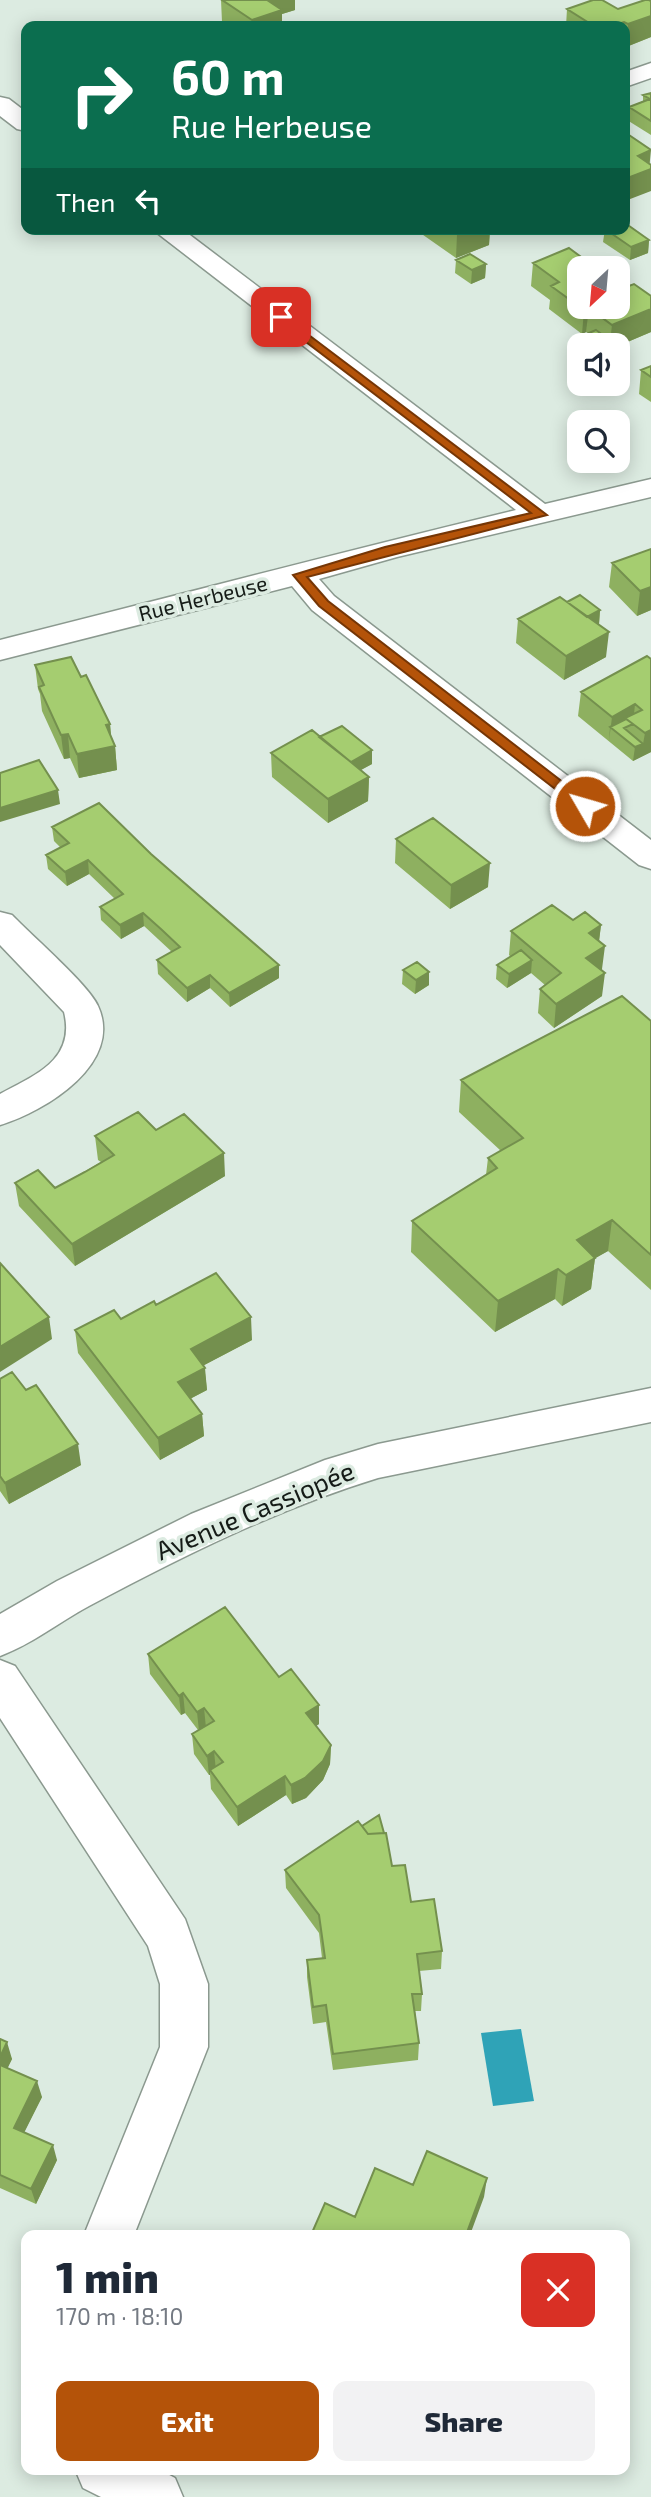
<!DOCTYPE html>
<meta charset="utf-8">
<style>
body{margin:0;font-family:"Exo 2",sans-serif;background:#f2f2f3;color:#1f2937;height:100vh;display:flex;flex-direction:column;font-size:26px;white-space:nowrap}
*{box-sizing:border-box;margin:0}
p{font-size:23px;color:#747a83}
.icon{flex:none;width:38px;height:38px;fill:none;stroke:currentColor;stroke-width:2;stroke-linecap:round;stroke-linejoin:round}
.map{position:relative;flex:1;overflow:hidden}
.sheet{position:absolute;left:21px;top:2230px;width:609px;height:245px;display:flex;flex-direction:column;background:#fff;border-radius:14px;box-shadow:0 4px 18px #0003}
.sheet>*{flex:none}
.guide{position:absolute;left:21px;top:21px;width:609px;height:214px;border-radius:14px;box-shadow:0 4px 18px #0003;background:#0b6e4f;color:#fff;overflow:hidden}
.needle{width:46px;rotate:206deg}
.tools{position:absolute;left:567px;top:256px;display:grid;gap:14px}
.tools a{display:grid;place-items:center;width:63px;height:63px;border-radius:14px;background:#fff;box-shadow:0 4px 18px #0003;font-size:35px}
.pin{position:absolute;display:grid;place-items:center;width:60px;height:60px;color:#fff;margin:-30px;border-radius:14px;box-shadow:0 4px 10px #0006}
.me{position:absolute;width:77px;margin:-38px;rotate:308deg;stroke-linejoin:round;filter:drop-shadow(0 0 5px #0008)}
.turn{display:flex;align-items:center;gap:24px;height:147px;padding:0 35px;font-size:32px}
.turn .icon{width:91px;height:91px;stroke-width:2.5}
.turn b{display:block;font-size:49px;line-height:60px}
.then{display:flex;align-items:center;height:66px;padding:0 35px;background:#0003;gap:14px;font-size:26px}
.round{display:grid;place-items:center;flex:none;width:74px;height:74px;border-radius:14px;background:#f2f2f3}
.headline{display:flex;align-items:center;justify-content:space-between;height:119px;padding:0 35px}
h1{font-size:42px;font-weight:800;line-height:52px}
.cta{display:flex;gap:14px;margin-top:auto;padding:14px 35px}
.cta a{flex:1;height:80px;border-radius:14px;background:#b45309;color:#fff;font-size:28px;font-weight:800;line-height:80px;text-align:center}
.cta a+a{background:#f2f2f3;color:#1f2937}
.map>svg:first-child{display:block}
.water{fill:#2fa3b7}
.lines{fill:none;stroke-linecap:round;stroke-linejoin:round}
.street-casing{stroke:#8b998f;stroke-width:3}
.street{fill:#fff;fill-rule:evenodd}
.wall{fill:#8eb060}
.shaded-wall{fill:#74904e}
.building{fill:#a5cd70;stroke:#74904e;stroke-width:2}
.route{fill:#b45309;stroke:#753606;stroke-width:2}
.labels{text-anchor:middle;stroke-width:7;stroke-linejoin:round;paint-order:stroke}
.far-street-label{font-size:21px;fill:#151b17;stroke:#dcebe1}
.street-label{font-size:26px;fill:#151b17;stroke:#dcebe1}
</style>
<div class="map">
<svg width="651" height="2497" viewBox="0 0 651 2497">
<rect width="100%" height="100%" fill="#dcebe1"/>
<path class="water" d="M521,2029L534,2101L493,2106L481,2033Z"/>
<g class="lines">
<defs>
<path id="street" d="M651,63V78L625,87V72Z
M0,97L9,99L26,112V131L17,129L0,116Z
M152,229H182L545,504L651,479V497L397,557L319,579L334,596L651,840V869L639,865L312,610L292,586L0,660V640C172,597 344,551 516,510Z
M0,912L12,915C31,935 89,985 98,1006C124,1063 46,1111 0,1125V1094C35,1075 76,1060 64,1012L0,945Z
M651,1388V1422L378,1478C277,1509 181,1557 89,1606C59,1622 32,1644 0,1656V1614L57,1581L191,1514L325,1460L378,1444Z
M0,1660L15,1666L185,1919L208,1984V2047L134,2235H84L160,2047V1984L148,1946L0,1718Z
M75,2469H158L175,2478L183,2497H101L83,2488Z"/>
</defs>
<use href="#street" class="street-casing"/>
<use href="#street" class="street"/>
</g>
<path class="wall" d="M221,0H295V10L282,14V26H228L222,22Z
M651,1V37L626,47L625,46V26H566L567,9H618Z
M651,93V135L627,120L629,107L643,101V95Z
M416,229H490L489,245L456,258L416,230Z
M605,229L649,240L648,253L630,260L603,242Z
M569,248L579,306H618L651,332L618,346V345H581L582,336L588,333L586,332L582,334L549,309L550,300L531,286L533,263Z
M456,260L486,264L485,278L471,284L455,273Z
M651,366V402L639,394L641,370Z
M651,549V610L637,616L609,587L612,563Z
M567,602L600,610L599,624H598L606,657L564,680L516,643L518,619Z
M647,656L651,752L633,761L578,716L581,692Z
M35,665L81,677L110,724L111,737L115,746L117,770L79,778L70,758L64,759L42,711L40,694L38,689Z
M319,737L372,764L360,770L369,777L368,801L328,823L272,777L271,753Z
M52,827L279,978L230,1007L210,988L187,1002L158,974L157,960L172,952L144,926L121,939L101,920L100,907L115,899L89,874L67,886L48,869L46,855L61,848L54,841Z
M396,839L488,887L450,909L395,863Z
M573,920L601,925L599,941L602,969V996L554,1028L538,1013L540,989L545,985L531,973L507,988L496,979L497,965L511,957L509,955L511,931Z
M403,970L429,972V985L415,994L402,984Z
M651,1021V1290L608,1251L595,1258L591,1289L562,1306L555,1299L495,1332L411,1252L412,1221L486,1175L488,1158L501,1151L459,1112L461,1080Z
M156,1130L225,1176L75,1266L19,1206L15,1183L55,1188L101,1162L98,1160L95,1136Z
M156,1305L252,1340L204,1365L207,1390L190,1399L202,1414L204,1436L160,1460L78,1353L75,1330L121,1319Z
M0,1379L81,1465L9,1504L0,1491Z
M148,1654L279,1677L319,1724L316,1726L331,1745L330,1764L323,1780L306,1798L292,1804L286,1795L238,1826L211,1789L210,1775H209L194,1754L192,1734L198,1730L185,1713L181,1715L150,1674Z
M392,1866L411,1902L442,1951L441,1969L419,1971L422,1994L421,2011H415L419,2043L418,2060L333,2070L326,2022L313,2024L307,1977V1960L322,1958L319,1933L286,1888L285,1870Z
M0,2039L12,2059L7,2068L42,2097L24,2132L57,2160L36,2204L0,2188Z"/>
<path class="shaded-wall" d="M264,0H295V10L282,14V26H253L252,20Z
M651,16V37L626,47L628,24Z
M624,22V26H611Z
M651,150L649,170L651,169V191L625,201V179L638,156Z
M470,229H490L489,245L456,258L457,234Z
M649,240L648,253L630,260L631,247Z
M486,264L485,278L471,284L472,270Z
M589,308L586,332L582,334L584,310Z
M651,309V332L618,346V345H603L610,342L612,325Z
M651,587V610L637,616L640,591Z
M600,610L599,624L577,635L579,621Z
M609,632L606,657L564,680L566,656Z
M635,704L633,724L625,718L624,733L610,727L609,741L612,717Z
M110,724L112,747L115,746L117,770L79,778L77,754L106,725Z
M651,730V752L633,761L635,747L643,744L645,733Z
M68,734L70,758L64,759L61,735Z
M372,750V764L343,780V766Z
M369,777L368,801L328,823V799Z
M58,790L60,804L0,822V808Z
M88,860L89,874L67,886L65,872Z
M490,863L488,887L450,909L451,885Z
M143,913L144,926L121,939L120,925Z
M601,925L598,949L589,933Z
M605,946L602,969L583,982L586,958Z
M532,960L531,973L507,988L509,974Z
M279,965V978L230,1007L229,993Z
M429,972V985L415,994L416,980Z
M605,973L602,996L554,1028L556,1004Z
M210,975V988L187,1002V988Z
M224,1153L225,1176L75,1266L72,1244Z
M612,1220L608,1251L573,1271L577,1240Z
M595,1258L591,1289L562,1306L566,1275Z
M558,1269L555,1299L495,1332L498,1301Z
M49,1317L52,1339L0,1372V1347Z
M251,1317L252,1340L193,1371L191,1349Z
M205,1368L207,1390L180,1404L178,1382Z
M202,1414L204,1436L160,1460L158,1438Z
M78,1444L81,1465L9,1504L5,1483Z
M183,1693L185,1713L181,1715L179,1696Z
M319,1705V1724L307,1732L306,1713Z
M204,1708L206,1728L199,1731L197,1712Z
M331,1745L330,1764L323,1780L306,1798L292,1804L291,1785Z
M214,1751L216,1771L210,1770V1775H209L207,1756Z
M285,1776L286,1795L238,1826L237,1807Z
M7,2042L12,2059L2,2080L0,2074V2057Z
M37,2081L42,2097L19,2143L14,2128Z
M53,2145L57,2160L36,2204L31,2189Z
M487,2178L484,2197L470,2235H466Z"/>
<path class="building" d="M222,0H267L282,10L252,20Z
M593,0H602L618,9L645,0H649L651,1V16L628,24L624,22L611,26H594L567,9Z
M347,23L352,26H336Z
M525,23L531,26H516Z
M651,93V121L629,107L650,99L643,95Z
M629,135L651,150L638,156L651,165V169L625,179V137Z
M625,223L649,240L631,247L605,229H625Z
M449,229H470L457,234Z
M569,248L596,268H579V306H618V290L634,284L651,296V309L612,325L589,308L584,310L551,286L559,282L533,263Z
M470,254L486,264L472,270L456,260Z
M596,330L611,341L603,345H593L582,336Z
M651,366V377L641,370Z
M651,549V587L640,591L612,563Z
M580,595L600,610L587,617L567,602Z
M560,597L609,632L566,656L518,619Z
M647,656L651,659V730L645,733L625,718L642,710L635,704L612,717L581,692Z
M71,657L81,677L86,675L110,724L106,725L115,746L77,754L68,734L61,735L39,687L44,685L35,665Z
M626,719L633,724L624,728L643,744L635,747L610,727Z
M342,726L372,750L351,762L319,737Z
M312,730L369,777L328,799L271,753Z
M39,760L58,790L0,808V773Z
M99,803L151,854L279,965L229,993L210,975L187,988L157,960L180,947L162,930L143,913L120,925L100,907L123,894L88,860L65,872L46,855L69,843L52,827Z
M433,818L490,863L451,885L396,839Z
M552,905L573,920L585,912L601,925L589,933L605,946L586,958L605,973L556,1004L540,989L561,973L511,931Z
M521,950L532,960L509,974L497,965Z
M417,962L429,972L416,980L403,970Z
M622,996L651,1021V1255L612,1220L577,1240L595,1258L566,1275L558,1269L498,1301L412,1221L497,1168L488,1158L523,1138L461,1080Z
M138,1112L156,1130L184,1114L224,1153L72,1244L15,1183L38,1170L55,1188L85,1172L114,1155L95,1136Z
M0,1263L49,1317L0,1347Z
M216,1273L251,1317L191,1349L205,1368L178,1382L202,1414L158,1438L75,1330L114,1310L121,1319L154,1301L156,1305Z
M12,1372L26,1390L36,1385L78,1444L5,1483L0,1476V1379Z
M225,1607L279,1677L291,1669L319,1705L306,1713L331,1745L323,1761L305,1778L291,1785L285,1776L237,1807L210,1770L223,1762L214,1751L207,1756L192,1734L214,1721L204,1708L197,1712L183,1693L179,1696L148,1654Z
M379,1815L384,1833L368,1834L362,1826Z
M358,1821L368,1834L386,1833L392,1866L405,1865L411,1902L434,1899L442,1951L417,1954L422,1994H412L419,2043L333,2054L326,2005L313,2007L307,1960L325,1958L319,1915L285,1870Z
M0,2039L7,2042L0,2057Z
M0,2065L37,2081L14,2128L53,2145L31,2189L0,2175Z
M427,2151L487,2178L466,2235H311L325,2203L355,2217L375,2168L413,2185Z"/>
<path class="route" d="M281,314L547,515L307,577L328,601L590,803V809H581L319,606L293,575L385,547L531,513L277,320V315Z"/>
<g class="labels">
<g class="far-street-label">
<text transform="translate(203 599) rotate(-14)" y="7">Rue Herbeuse</text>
</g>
<g class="street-label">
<text transform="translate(255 1511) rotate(-23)" y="9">Avenue Cassiopée</text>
</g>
</g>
</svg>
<div class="tools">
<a><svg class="needle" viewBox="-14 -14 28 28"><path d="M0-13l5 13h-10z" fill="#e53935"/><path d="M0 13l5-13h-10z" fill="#747a83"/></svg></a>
<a><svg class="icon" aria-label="sound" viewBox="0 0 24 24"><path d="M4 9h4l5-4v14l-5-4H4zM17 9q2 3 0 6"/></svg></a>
<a><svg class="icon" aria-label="search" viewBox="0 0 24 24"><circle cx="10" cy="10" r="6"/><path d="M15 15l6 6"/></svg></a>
</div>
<div class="pin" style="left:281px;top:317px;background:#d93025"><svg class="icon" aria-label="arrive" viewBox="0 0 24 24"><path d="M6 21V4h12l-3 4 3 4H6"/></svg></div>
<svg class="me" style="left:585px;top:806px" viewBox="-20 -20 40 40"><circle r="17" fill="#b45309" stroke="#fff" stroke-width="3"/><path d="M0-11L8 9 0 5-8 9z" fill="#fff"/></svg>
<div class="guide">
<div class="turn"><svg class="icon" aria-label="right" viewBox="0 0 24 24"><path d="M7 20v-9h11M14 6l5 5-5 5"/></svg><div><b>60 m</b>Rue Herbeuse</div></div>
<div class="then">Then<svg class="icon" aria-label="left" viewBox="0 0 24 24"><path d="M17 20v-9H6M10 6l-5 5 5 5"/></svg></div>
</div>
<section class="sheet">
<div class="headline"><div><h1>1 min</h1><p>170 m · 18:10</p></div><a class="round" style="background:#d93025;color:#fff"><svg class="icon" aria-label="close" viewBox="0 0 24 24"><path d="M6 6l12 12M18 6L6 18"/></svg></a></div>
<div class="cta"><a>Exit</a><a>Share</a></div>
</section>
</div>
